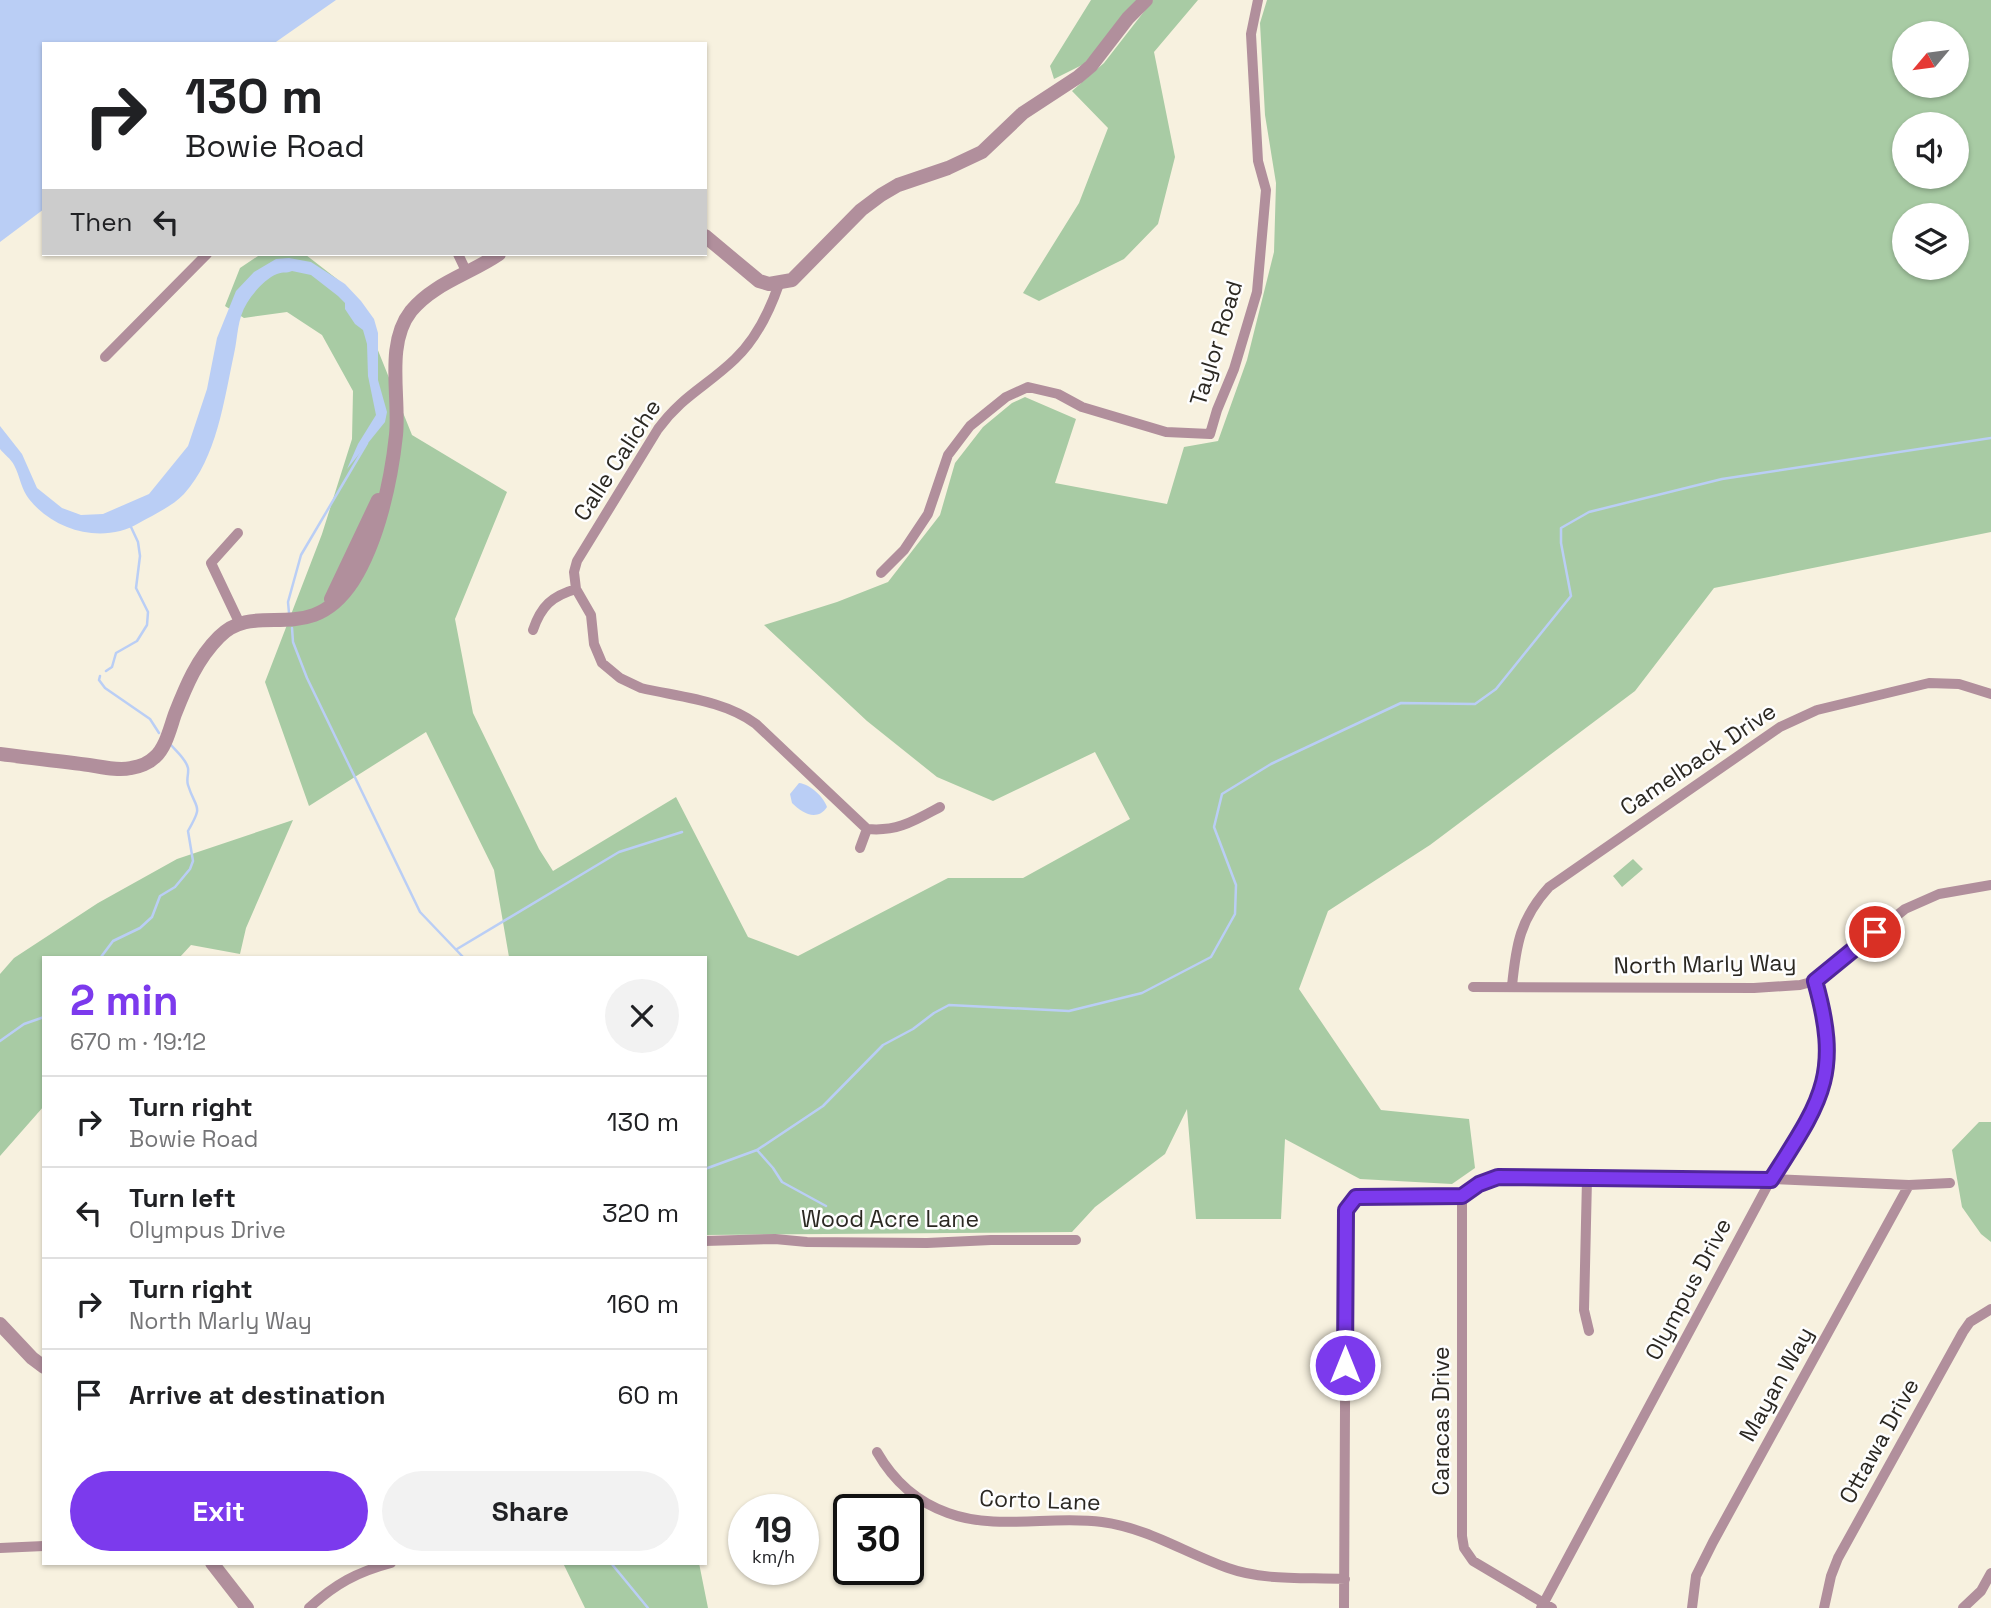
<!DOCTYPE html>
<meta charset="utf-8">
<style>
body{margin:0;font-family:"Space Grotesk",sans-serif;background:#f2f2f2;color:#202124;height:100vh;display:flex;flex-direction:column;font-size:26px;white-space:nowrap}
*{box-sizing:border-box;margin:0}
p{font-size:23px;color:#757577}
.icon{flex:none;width:38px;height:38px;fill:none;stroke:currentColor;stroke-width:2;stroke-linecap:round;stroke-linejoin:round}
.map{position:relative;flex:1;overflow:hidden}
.side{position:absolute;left:42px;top:956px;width:665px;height:609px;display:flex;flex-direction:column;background:#fff;border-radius:0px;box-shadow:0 2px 5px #0004}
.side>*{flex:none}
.top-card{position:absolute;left:42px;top:42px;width:665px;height:214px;border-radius:0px;box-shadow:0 2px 5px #0004;background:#fff;color:#202124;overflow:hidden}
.needle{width:46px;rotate:241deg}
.controls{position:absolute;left:1892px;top:21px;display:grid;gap:14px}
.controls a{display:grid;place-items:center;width:77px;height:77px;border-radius:50%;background:#fff;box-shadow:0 2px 5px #0004;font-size:35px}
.speed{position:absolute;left:728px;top:1494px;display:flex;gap:14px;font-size:35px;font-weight:700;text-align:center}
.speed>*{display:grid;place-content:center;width:91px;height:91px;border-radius:50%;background:#fff;box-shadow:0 2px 5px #0004;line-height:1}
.speed small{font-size:18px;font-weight:400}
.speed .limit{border:4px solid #111;border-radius:10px;background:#fff;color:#111}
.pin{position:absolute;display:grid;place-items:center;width:60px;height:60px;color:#fff;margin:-30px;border:4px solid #fff;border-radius:50%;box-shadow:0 2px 7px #0007}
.me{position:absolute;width:77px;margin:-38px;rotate:0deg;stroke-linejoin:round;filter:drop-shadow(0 0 5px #0008)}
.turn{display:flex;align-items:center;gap:24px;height:147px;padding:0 28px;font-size:32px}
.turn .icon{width:91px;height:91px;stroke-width:2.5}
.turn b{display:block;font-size:49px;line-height:60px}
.then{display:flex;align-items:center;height:66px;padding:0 28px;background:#0003;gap:14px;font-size:26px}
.round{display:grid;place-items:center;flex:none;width:74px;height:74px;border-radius:37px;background:#f2f2f2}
.head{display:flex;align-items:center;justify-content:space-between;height:119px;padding:0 28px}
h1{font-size:42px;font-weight:700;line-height:52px;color:#7c3aed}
.primary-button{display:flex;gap:14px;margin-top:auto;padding:14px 28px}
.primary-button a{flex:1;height:80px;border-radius:42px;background:#7c3aed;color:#fff;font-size:28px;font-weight:700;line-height:80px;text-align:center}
.primary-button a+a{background:#f2f2f2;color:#202124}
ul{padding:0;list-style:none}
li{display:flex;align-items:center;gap:21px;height:91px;padding:0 28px;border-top:2px solid #e0e0e0}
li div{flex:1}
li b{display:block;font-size:26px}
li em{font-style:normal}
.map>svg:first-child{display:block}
.green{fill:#a8cba4;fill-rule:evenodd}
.water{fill:#bacef5}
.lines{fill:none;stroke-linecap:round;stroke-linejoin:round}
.stream{stroke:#bacef5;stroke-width:2.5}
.minor{stroke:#b18f9c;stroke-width:10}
.tertiary{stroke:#b18f9c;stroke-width:14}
.route-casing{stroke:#51269a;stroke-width:18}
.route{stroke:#7c3aed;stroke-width:12}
.labels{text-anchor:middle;stroke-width:5;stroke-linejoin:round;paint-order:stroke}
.street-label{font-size:23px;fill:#2b2822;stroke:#fefefe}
</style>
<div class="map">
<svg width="1991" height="1608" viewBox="0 0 1991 1608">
<rect width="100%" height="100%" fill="#f7f1df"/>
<path class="green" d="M1091,0H1138L1084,64L1054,79L1050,66Z
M1153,0H1198L1154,52L1175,157L1158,224L1124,259L1039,301L1023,293L1079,203L1108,128L1072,91L1104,63Z
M1267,0H1991V532L1714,588L1635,691L1430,845L1328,911L1299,989L1381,1110L1469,1119L1475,1168L1452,1184L1360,1179L1285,1139L1281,1219H1196L1187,1109L1165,1154L1095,1207L1072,1232L705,1235V957H509L494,870L426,732L309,806L265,682L322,534L352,439L353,391L322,335L287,312L244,318L225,306L240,268L261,254L306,255L337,279L369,328L412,435L507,492L455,619L473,713L539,849L553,871L676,797L748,937L798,956L948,878H1023L1130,819L1095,752L993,801L937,777L867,721L764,625L837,602L888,582L940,515L955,463L983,427L1012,403L1025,397L1076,419L1055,483L1167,504L1184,447L1218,441L1247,360L1274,252L1276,183L1265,115L1260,23ZM1904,33H1956V86H1904ZM1904,124H1956V177H1904ZM1904,215H1956V268H1904Z
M293,820L246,928L240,954L191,945L180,957H44V1106L0,1156V974L14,958L98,903L177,859Z
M1633,859L1643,869L1622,887L1613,876Z
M1979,1122H1991V1242L1981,1234L1962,1207L1952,1150Z
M563,1563H699L708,1608H585Z"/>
<path class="water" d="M0,0H336L273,44H44V209L0,242Z
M289,258L311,262L345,284L361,301L374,319L378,333V380L387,412L385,422L347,469L358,444L376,415L368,376L367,344L363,330L355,324L345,309V303L338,296L311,275L292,271C286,274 284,271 277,274C266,278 253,293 247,303C237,319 238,336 234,354C224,400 217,458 184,494C173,506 153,515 139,523C104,544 55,532 29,499C21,489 20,476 14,465C11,459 4,454 0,449V426L22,454L37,488L62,508L81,515L103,514L149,494L188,446L207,389L217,338L236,291L254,272L276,259Z
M799,783C810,784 824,797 827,807C817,822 802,813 792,803L790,794Z"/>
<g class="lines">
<path class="stream" d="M289,613L288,602L301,555L367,443
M292,628L293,642L307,678L420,912L463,957
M106,671L112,667L116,653L137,641L147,625L148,612L136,588L140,556L138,542L131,527
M100,676L99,680L105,688L150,719L159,733
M457,949L619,852L682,832
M101,957L113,941L140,928L152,917L160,896L175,887L190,869L193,861L188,831C204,803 196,811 188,785C186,779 189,774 188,768C186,759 177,752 171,745
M0,1041L24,1024L44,1017
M757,1150L773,1168L782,1182L826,1206
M705,1169L757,1150L823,1106L883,1045L913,1029L934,1013L949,1005L1069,1011L1142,993L1211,957L1235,914L1236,885L1214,827L1222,794L1271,764L1401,703L1475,704L1496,689L1571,596L1561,543V528L1589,512L1722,479L1991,438
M611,1563L648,1608"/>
<path class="minor" d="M458,254L467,273
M105,357L207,254
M238,533L211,563L240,624
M881,573L904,550L928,514L948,455L970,426L1006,397L1028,387L1058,394L1082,407L1166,432L1210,434L1217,410L1234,369L1257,292L1266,190L1258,161L1251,34L1258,0
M576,589L591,615L594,644L602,663L620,678L641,688C679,697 724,700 756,724L867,829C897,832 914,821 940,807
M533,630C541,606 552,596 576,589L574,572L577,561L658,429C682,396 707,386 735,359C755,340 770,310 779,284
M860,848L867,829
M1512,986C1516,945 1520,919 1549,887L1780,727L1817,710L1929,683L1959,684L1991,694
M1473,987L1754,988L1800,985L1815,981L1905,909L1939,894L1991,885
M1587,1179L1584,1310L1589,1331
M1462,1196V1536L1464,1548L1473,1561L1552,1608
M705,1241L775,1239L807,1242L927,1243L991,1240H1076
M877,1452C893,1480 917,1502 948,1513C997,1531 1052,1515 1102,1522C1148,1528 1185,1553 1228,1568C1264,1581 1306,1577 1345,1579
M0,1548L44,1546
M309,1608C335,1584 357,1572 391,1563
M1344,1608L1346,1210L1356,1197L1462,1196L1479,1184L1498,1177L1771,1179L1909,1185L1950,1183
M1541,1608L1771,1179C1821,1102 1842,1075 1815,981
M1692,1608L1696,1576L1713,1542L1909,1185
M1824,1608L1831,1576L1838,1558L1963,1332L1970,1322L1991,1309
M1963,1608L1981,1591L1991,1573"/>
<path class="tertiary" d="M705,236L759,281L769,284L792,280L861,210L881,195L898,185L948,168L982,152L1023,113L1078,77L1091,66L1128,18L1146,0
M331,599L378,500
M0,754C30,758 60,761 89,765C102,767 118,771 131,768C139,767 149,763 155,757C166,747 170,728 175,714C186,686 197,659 219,637C257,598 309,649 353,581C378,541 391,482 396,435C400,397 385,344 411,311C434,283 470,274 499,254
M0,1324L32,1358L44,1367
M212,1563L247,1608"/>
</g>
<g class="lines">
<defs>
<path id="route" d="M1345,1365L1346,1210L1356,1197L1462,1196L1479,1184L1498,1177L1771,1180C1821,1101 1842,1076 1815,981L1875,932"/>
</defs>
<use href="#route" class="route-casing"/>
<use href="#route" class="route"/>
</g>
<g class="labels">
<g class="street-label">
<text transform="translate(1216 343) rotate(-73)" y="8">Taylor Road</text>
<text transform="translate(617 460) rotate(-57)" y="8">Calle Caliche</text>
<text transform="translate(1698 759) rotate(-34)" y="8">Camelback Drive</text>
<text transform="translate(1705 964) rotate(-1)" y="8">North Marly Way</text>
<text x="890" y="1227">Wood Acre Lane</text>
<text transform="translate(1688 1289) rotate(-62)" y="8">Olympus Drive</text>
<text transform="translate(1776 1384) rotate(-61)" y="8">Mayan Way</text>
<text transform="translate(1441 1421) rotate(-90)" y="8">Caracas Drive</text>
<text transform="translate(1879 1441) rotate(-61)" y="8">Ottawa Drive</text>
<text transform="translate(1040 1500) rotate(2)" y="8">Corto Lane</text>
</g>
</g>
</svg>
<div class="controls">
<a><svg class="needle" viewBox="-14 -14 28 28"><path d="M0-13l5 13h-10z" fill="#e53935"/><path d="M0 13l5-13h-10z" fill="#757577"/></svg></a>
<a><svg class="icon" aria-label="sound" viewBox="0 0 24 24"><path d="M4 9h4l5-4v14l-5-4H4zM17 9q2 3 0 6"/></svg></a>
<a><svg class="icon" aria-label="layers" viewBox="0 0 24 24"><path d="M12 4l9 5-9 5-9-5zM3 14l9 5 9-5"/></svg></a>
</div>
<div class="speed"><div>19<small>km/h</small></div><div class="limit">30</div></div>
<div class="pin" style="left:1875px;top:932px;background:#d93025"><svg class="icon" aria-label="arrive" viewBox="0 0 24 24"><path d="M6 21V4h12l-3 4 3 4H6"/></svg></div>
<svg class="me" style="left:1345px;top:1365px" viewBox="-20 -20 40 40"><circle r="17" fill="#7c3aed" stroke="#fff" stroke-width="3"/><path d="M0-11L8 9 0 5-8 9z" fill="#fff"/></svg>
<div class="top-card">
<div class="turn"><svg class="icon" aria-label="right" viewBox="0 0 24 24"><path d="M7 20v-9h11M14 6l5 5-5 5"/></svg><div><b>130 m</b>Bowie Road</div></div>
<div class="then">Then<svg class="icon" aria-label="left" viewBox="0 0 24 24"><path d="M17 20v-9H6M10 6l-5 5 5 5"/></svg></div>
</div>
<section class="side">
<div class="head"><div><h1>2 min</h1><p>670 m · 19:12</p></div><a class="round"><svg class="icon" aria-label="close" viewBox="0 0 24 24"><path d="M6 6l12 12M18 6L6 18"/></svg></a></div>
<ul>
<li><svg class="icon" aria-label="right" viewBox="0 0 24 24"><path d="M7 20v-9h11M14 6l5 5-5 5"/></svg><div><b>Turn right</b><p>Bowie Road</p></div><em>130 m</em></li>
<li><svg class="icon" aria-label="left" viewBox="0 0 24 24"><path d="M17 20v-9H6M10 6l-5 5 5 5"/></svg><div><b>Turn left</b><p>Olympus Drive</p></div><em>320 m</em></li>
<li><svg class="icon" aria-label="right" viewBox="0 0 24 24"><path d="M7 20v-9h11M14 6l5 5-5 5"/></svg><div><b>Turn right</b><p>North Marly Way</p></div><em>160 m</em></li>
<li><svg class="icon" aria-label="arrive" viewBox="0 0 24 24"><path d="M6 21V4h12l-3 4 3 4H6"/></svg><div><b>Arrive at destination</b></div><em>60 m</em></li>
</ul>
<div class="primary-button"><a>Exit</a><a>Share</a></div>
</section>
</div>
